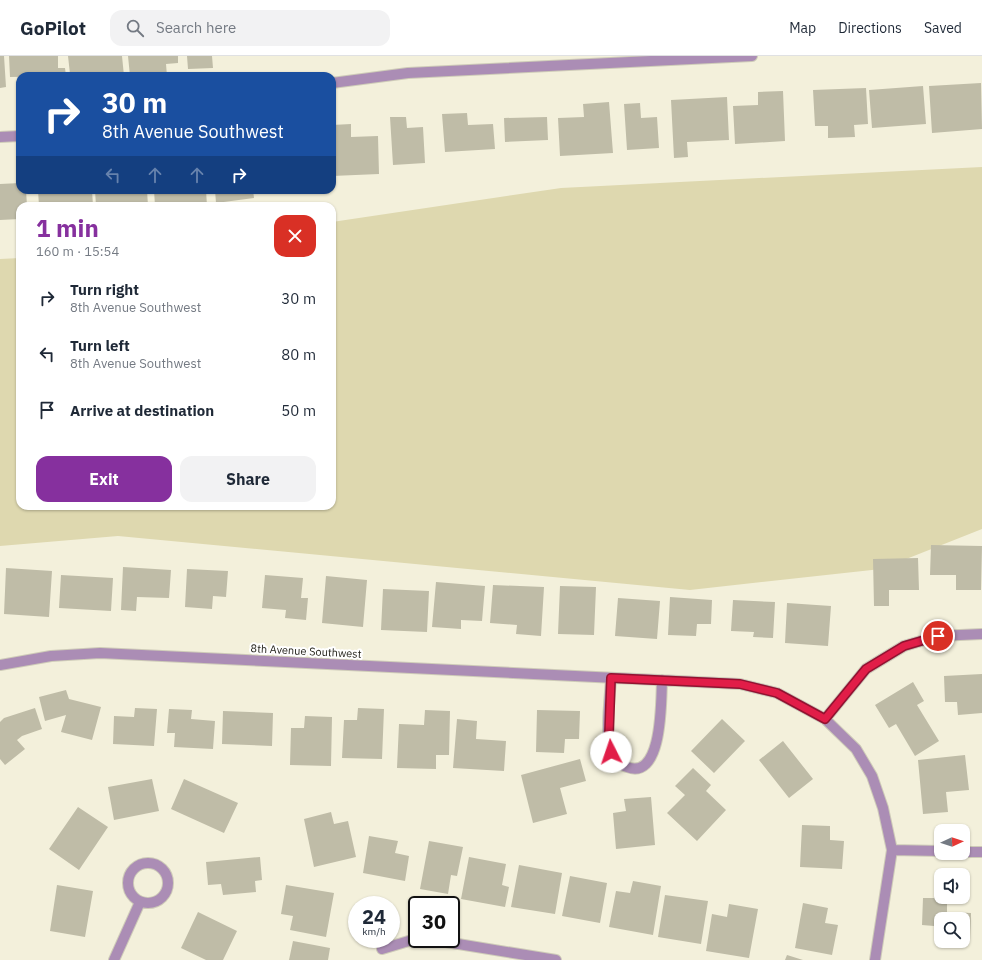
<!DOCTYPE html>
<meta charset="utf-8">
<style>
body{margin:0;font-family:"IBM Plex Sans",sans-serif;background:#f2f2f3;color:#1f2937;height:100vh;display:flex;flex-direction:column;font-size:15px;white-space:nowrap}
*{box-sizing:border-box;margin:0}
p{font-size:13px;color:#747a83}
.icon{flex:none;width:22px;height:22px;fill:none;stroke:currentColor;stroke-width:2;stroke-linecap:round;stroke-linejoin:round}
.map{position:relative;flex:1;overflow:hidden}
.sheet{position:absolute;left:16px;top:146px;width:320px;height:308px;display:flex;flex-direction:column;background:#fff;border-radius:12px;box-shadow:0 1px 3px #0004}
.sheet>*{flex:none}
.guide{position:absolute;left:16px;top:16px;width:320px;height:122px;border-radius:12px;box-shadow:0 1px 3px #0004;background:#1a4fa0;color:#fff;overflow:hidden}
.needle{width:26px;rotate:87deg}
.buttons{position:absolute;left:934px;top:768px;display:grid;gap:8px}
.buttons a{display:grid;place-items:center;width:36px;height:36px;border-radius:8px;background:#fff;box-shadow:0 1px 3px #0004;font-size:20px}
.speed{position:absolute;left:348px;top:840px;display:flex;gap:8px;font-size:20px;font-weight:700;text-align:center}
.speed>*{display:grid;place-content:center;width:52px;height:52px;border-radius:50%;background:#fff;box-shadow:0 1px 3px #0004;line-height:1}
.speed small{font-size:10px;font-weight:400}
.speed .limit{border:2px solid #111;border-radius:6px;background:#fff;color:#111}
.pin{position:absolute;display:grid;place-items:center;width:34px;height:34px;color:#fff;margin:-17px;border:2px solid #fff;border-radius:50%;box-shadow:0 1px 4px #0007}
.me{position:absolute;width:44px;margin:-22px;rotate:356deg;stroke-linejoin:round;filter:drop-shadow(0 0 3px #0008)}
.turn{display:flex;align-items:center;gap:14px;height:84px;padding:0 20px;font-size:18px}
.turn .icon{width:52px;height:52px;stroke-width:2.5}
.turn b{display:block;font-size:28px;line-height:34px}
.lanes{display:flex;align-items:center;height:38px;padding:0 20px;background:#0003;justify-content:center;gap:20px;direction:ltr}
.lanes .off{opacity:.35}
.round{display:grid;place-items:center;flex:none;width:42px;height:42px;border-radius:12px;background:#f2f2f3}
.overview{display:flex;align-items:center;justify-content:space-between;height:68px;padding:0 20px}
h1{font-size:24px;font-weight:700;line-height:30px;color:#86309e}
.action{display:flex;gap:8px;margin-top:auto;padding:8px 20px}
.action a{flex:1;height:46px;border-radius:12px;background:#86309e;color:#fff;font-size:16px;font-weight:700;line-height:46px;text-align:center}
.action a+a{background:#f2f2f3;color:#1f2937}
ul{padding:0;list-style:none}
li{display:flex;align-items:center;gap:12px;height:56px;padding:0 20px}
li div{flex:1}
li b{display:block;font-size:15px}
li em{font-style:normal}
header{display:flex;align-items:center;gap:24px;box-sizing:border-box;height:56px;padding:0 20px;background:#fff;border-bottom:1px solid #e0e1e3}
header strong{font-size:19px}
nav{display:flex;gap:22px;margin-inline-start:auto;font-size:14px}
.search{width:280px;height:36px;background:#f2f2f3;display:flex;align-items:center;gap:10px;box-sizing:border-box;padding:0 14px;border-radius:12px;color:#747a83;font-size:15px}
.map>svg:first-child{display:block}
.green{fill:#ded8af}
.building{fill:#bfbca7}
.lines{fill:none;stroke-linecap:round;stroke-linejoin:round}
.minor-casing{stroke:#cecbb8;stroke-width:12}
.minor{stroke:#ab8db5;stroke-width:10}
.route-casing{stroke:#92132f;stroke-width:10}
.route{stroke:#e11d48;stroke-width:7}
.labels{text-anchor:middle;stroke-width:4;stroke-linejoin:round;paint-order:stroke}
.street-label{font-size:11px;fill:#23221a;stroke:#fff}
</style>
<header>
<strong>GoPilot</strong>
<div class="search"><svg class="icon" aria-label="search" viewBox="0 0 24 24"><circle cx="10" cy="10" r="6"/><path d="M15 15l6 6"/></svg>Search here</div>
<nav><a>Map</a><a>Directions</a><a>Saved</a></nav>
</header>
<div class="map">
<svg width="982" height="904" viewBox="0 0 982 904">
<rect width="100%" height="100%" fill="#f3f0db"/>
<path class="green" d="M982,111V473L881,513L690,534L118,480L0,490V203L20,202V450H332V166L561,132Z"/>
<path class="building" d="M0,0H4L6,31L0,32Z
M9,0H58V12H65L66,20L10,21Z
M68,0H122L124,20H83V17L70,18Z
M128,0H178V7L166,8L167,20H130Z
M187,0H212L213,12L188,13Z
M981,27L982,73L932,77L929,30Z
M923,30L926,68L872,72L869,34Z
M866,32L868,68L854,69L855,81L828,82V70H815L813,34Z
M783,35L785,85L735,88L733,50L758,49V36Z
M727,41L729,84L687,86L688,101L674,102L671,44Z
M609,46L613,97L560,100L558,62L584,61L583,48Z
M640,47L641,62L657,61L659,92L627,94L624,48Z
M467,57L468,69L493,68L495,93L445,96L442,58Z
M390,61H406L407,72L423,71L425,107L393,109Z
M547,61L548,84L505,86L504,62Z
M351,68V81L378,80L379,118L332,120V69Z
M20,127V134H26L27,150H20V163L0,164V128Z
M38,134H92L93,150H39Z
M95,134H147L148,150H96Z
M154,134H206L207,150H155Z
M215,134H253L254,142L216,147Z
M931,489L982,490L981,534H956V519H930Z
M918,502L919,534H889V550H874L873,503Z
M123,511L171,514L169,542L137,541L136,555L121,554Z
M6,512L52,515L49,561L4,558Z
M187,513L228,515L226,541L213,540L212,553L185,551Z
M61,519L113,522L111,555L59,552Z
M265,519L303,522L301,542H308L306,564L285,562L286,554L262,552Z
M326,520L367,524L363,571L322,567Z
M436,526L485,530L482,565L461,564V573L432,571Z
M493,529L544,531L541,580L516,578L517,569L490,567Z
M560,530L596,531L594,579L558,578Z
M383,533L429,535L427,576L381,574Z
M670,541L712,544L711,568H697L696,580L668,579Z
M618,542L660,545L657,583L615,580Z
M733,544L775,546L773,582L753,581L754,576L731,575Z
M787,547L831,550L828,590L785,587Z
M982,618V657L958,659L957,646H945L944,620Z
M913,626L924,645L917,649L939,685L915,700L896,668L889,672L875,649Z
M66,634L69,643L101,651L92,684L61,676L66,659L45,665L39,641Z
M35,652L42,673L22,680L17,684L25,693L5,709L0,703V666L4,662Z
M135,652L157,653L154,690L113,688L114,660L134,661Z
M358,652L384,653L382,703L342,702L344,664H357Z
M169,653L192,654L191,663L215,665L213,693L174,691L175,677H167Z
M425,654L450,655L449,699H436V713L397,712L399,668L424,669Z
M537,654L580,655L579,683H565L564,697L536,696Z
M223,655L273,657L272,690L222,688Z
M305,660L332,661L331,710L290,709L291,672H304Z
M457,663L477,665L476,683L506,685L504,715L453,712Z
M722,663L745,685L714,717L691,695Z
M783,685L813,723L789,742L759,704Z
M965,699L969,734L946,736L948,756L923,758L918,704Z
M580,703L586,725L560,732L567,758L533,767L521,719Z
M693,712L711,729L706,735L726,754L697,785L667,757L685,739L675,730Z
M152,723L159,755L114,764L108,731Z
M184,723L238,747L224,777L171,753Z
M651,741L655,789L616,793L613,757L626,755L624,743Z
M78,751L108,771L79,814L49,793Z
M331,756L334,768L348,765L356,801L314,811L304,763Z
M802,769L830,770V784L844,785L842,813L800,811Z
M369,780L398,785L395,797L409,800L405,825L363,817Z
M429,785L463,791L457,820L451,819L448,838L420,833Z
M260,801L262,824L255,825L256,836L223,839L221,828L208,829L206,806Z
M469,801L506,808L502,829L509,831L505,851L461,843Z
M519,809L562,817L555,858L511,851Z
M570,820L607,827L600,867L562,860Z
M633,825L661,830L653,879L609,871L616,835L630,837Z
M57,829L93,835L85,881L50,875Z
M286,829L334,837L326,881L290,874L293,860L281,858Z
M665,839L708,845L701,888L658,881Z
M923,842H947V856L971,857L970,884H963V863H941V884L934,883V870L922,869Z
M803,847L828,852L825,867L838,869L832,899L795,892Z
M729,848L758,853L749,902L706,895L712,858L727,861Z
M198,856L237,875L223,904H206L181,892Z
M293,885L330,892L328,904H289Z
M787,899L803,904H785Z"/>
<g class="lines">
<defs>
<path id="minor" d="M332,27L408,17L752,0
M0,81L20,80
M0,609L51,600L100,597L740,628L777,637L825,663L856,693L872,720L883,752L892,794L875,904
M611,622C610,643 605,675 611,695C613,704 620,709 627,711C663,725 661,644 662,624
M825,663L866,613L904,590L938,580L982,578
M892,794L941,795
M963,796H982
M128 827a20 20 0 1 1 40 0a20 20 0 1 1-40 0Z
M382,893L412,884L440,885L556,904
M114,904L140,846"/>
</defs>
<use href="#minor" class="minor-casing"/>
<use href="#minor" class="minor"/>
</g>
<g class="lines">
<defs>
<path id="route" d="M611,696L609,678L611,622L740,628L777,637L825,663L866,613L904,590L938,580"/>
</defs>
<use href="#route" class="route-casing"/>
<use href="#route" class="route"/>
</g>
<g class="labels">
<g class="street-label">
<text transform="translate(306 595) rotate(3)" y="4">8th Avenue Southwest</text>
</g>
</g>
</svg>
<div class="buttons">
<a><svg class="needle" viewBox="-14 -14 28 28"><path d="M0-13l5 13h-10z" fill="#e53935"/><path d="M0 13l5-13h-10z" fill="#747a83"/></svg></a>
<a><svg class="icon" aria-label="sound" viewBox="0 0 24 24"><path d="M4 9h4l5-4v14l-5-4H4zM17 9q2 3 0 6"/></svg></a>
<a><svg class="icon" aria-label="search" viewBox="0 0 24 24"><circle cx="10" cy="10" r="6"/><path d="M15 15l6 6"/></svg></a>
</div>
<div class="speed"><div>24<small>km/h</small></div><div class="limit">30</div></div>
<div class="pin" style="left:938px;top:580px;background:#d93025"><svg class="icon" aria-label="arrive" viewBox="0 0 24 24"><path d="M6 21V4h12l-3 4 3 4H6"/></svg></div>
<svg class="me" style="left:611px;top:696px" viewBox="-20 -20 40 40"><circle r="19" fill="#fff"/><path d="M0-13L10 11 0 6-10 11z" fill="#e11d48"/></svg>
<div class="guide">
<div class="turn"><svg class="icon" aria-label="right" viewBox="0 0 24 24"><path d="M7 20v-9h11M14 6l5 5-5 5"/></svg><div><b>30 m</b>8th Avenue Southwest</div></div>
<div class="lanes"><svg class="icon off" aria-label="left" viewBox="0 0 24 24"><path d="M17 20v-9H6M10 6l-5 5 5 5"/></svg><svg class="icon off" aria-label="ahead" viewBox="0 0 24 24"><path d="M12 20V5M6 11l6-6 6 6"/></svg><svg class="icon off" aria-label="ahead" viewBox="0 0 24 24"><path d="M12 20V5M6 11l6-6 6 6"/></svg><svg class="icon" aria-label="right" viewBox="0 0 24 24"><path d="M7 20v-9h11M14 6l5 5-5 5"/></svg></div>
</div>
<section class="sheet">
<div class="overview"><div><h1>1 min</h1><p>160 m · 15:54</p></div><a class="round" style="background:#d93025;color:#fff"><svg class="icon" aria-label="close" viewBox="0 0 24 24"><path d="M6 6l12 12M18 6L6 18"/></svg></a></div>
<ul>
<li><svg class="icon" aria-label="right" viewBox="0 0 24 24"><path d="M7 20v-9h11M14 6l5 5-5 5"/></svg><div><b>Turn right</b><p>8th Avenue Southwest</p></div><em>30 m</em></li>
<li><svg class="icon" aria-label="left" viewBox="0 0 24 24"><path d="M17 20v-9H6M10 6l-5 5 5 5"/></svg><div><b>Turn left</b><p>8th Avenue Southwest</p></div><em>80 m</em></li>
<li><svg class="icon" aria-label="arrive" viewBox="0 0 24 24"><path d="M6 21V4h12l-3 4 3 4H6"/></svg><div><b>Arrive at destination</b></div><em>50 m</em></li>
</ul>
<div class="action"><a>Exit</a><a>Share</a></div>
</section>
</div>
